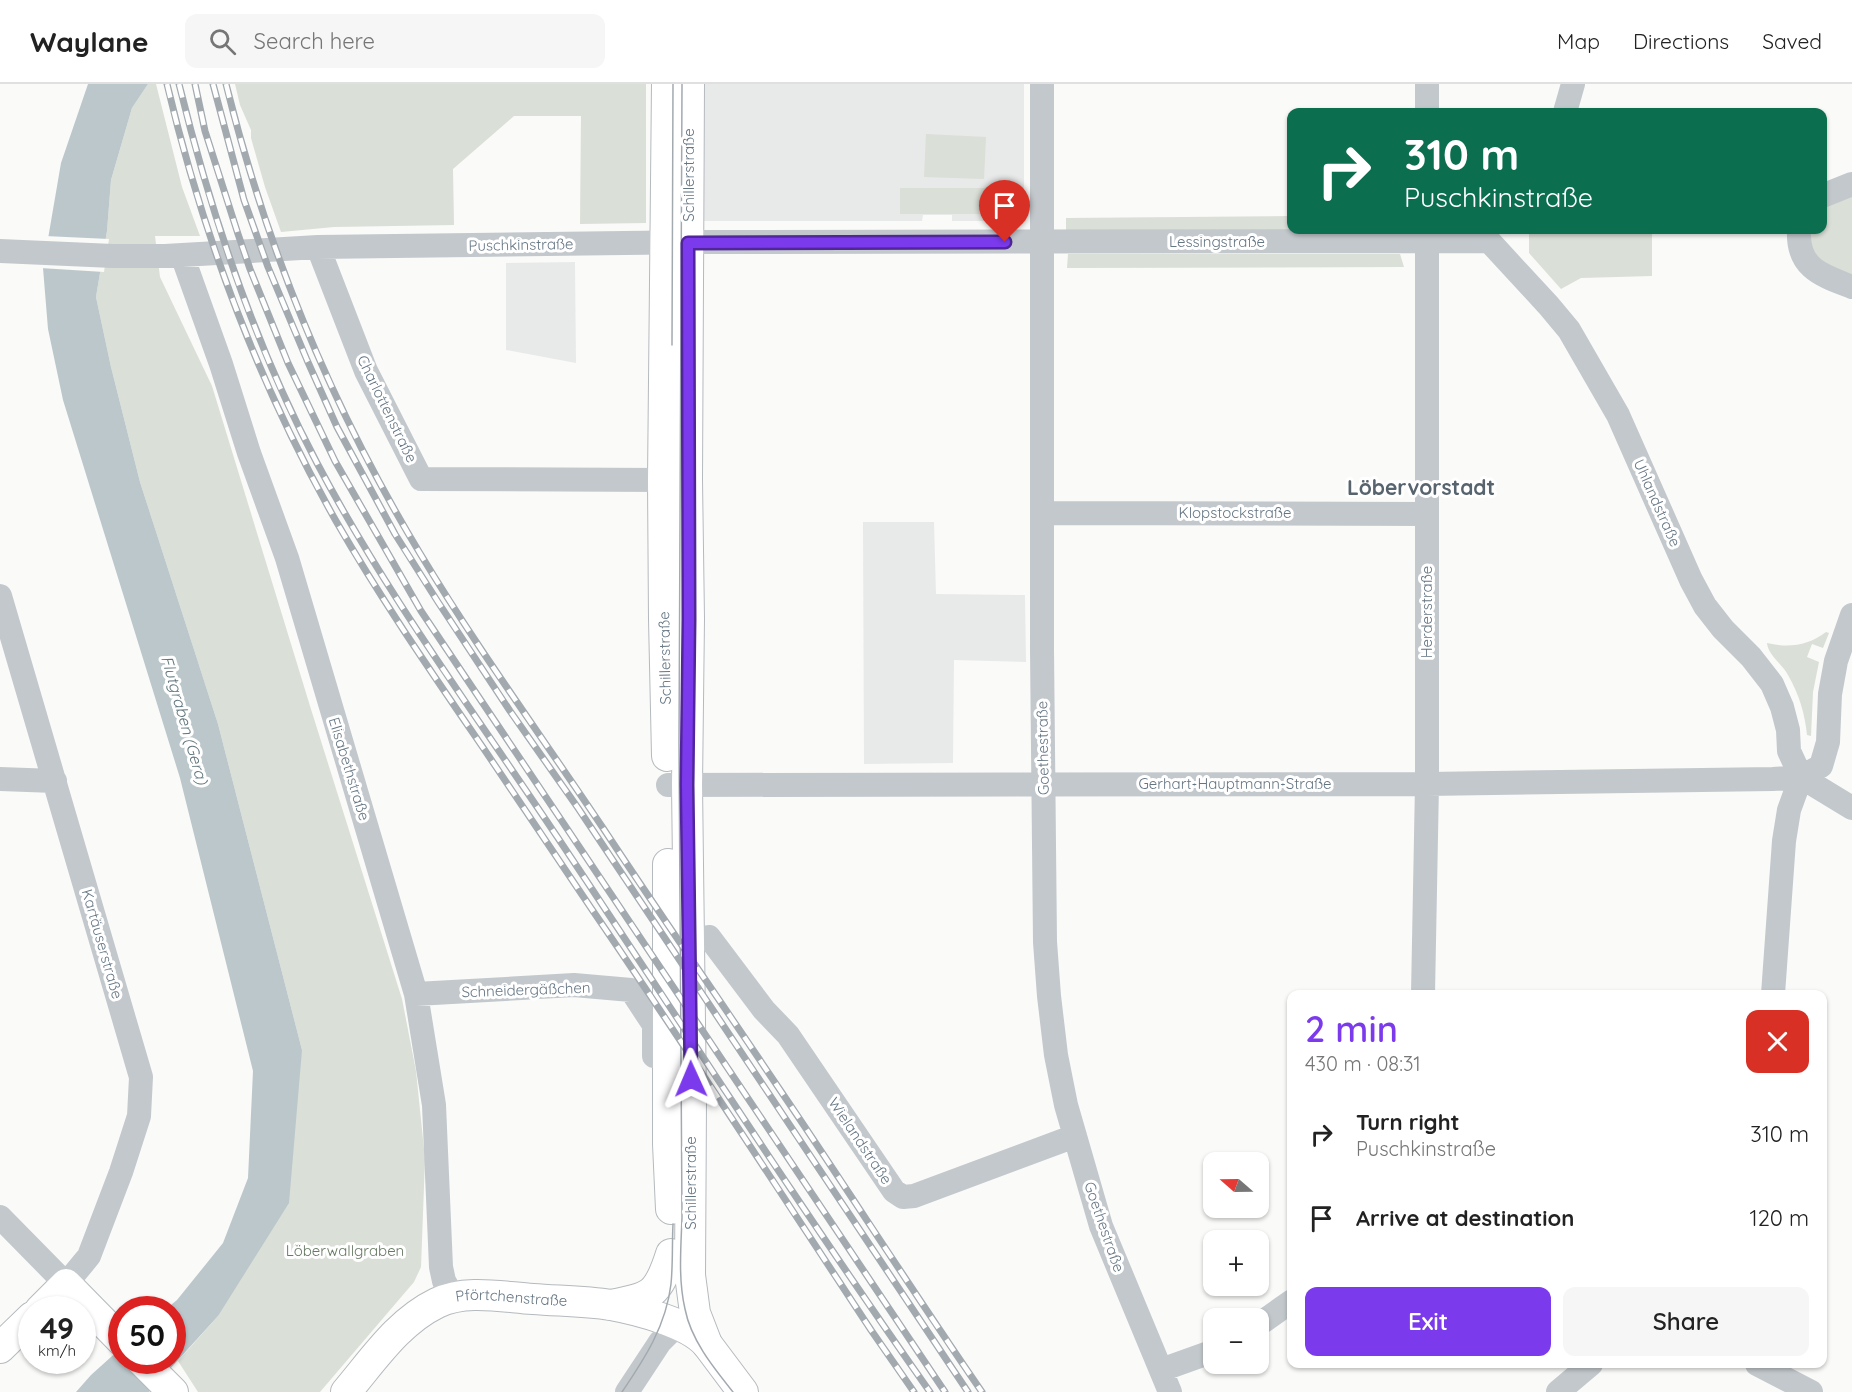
<!DOCTYPE html>
<meta charset="utf-8">
<style>
body{margin:0;font-family:Quicksand,sans-serif;background:#f6f6f6;color:#222;height:100vh;display:flex;flex-direction:column;font-size:22px;white-space:nowrap}
*{box-sizing:border-box;margin:0}
p{font-size:20px;color:#767676}
.icon{flex:none;width:33px;height:33px;fill:none;stroke:currentColor;stroke-width:2;stroke-linecap:round;stroke-linejoin:round}
.map{position:relative;flex:1;overflow:hidden}
.panel{position:absolute;left:1287px;top:906px;width:540px;height:378px;display:flex;flex-direction:column;background:#fff;border-radius:12px;box-shadow:0 2px 4px #0004}
.panel>*{flex:none}
.banner{position:absolute;left:1287px;top:24px;width:540px;height:126px;border-radius:12px;box-shadow:0 2px 4px #0004;background:#0b6e4f;color:#fff;overflow:hidden}
.needle{width:39px;rotate:290deg}
.fabs{position:absolute;left:1203px;top:1068px;display:grid;gap:12px}
.fabs a{display:grid;place-items:center;width:66px;height:66px;border-radius:12px;background:#fff;box-shadow:0 2px 4px #0004;font-size:30px}
.speed{position:absolute;left:18px;top:1212px;display:flex;gap:12px;font-size:30px;font-weight:700;text-align:center}
.speed>*{display:grid;place-content:center;width:78px;height:78px;border-radius:50%;background:#fff;box-shadow:0 2px 4px #0004;line-height:1}
.speed small{font-size:15px;font-weight:400}
.speed .limit{border:9px solid #d22;background:#fff;color:#111}
.pin{position:absolute;display:grid;place-items:center;width:51px;height:51px;color:#fff;margin:-62px -26px;border-radius:50% 50% 50% 0;rotate:-45deg;box-shadow:0 0 6px #0007}
.pin .icon{rotate:45deg}
.me{position:absolute;width:66px;margin:-33px;rotate:359deg;stroke-linejoin:round;filter:drop-shadow(0 0 4px #0008)}
.turn{display:flex;align-items:center;gap:21px;height:126px;padding:0 18px;font-size:27px}
.turn .icon{width:78px;height:78px;stroke-width:2.5}
.turn b{display:block;font-size:42px;line-height:51px}
.round{display:grid;place-items:center;flex:none;width:63px;height:63px;border-radius:12px;background:#f6f6f6}
.head{display:flex;align-items:center;justify-content:space-between;height:102px;padding:0 18px}
h1{font-size:36px;font-weight:600;line-height:45px;color:#7c3aed}
.action{display:flex;gap:12px;margin-top:auto;padding:12px 18px}
.action a{flex:1;height:69px;border-radius:12px;background:#7c3aed;color:#fff;font-size:24px;font-weight:600;line-height:69px;text-align:center}
.action a+a{background:#f6f6f6;color:#222}
ul{padding:0;list-style:none}
li{display:flex;align-items:center;gap:18px;height:84px;padding:0 18px}
li div{flex:1}
li b{display:block;font-size:22px}
li em{font-style:normal}
header{display:flex;align-items:center;gap:36px;box-sizing:border-box;height:84px;padding:0 30px;background:#fff;border-bottom:2px solid #e0e0e0}
header strong{font-size:28px}
nav{display:flex;gap:33px;margin-inline-start:auto;font-size:21px}
.search{width:420px;height:54px;background:#f6f6f6;display:flex;align-items:center;gap:15px;box-sizing:border-box;padding:0 21px;border-radius:12px;color:#767676;font-size:22px}
.map>svg:first-child{display:block}
.built{fill:#e8e9e9}
.green{fill:#dadfd7}
.water{fill:#bbc7cb}
.pier{fill:#fafaf8}
.lines{fill:none;stroke-linecap:round;stroke-linejoin:round}
.major-casing{stroke:#b5babe;stroke-width:32}
.minor{stroke:#c3c8cc;stroke-width:24}
.major{stroke:#fff;stroke-width:30}
.tram{stroke:#a2aab0;stroke-width:1.5}
.rail-casing{stroke:#a2aab0;stroke-width:7}
.rail{stroke:#fff;stroke-width:4.5;stroke-dasharray:14;stroke-linecap:butt}
.route-casing{stroke:#51269a;stroke-width:15}
.route{stroke:#7c3aed;stroke-width:10}
.labels{text-anchor:middle;stroke-width:6;stroke-linejoin:round;paint-order:stroke}
.street-label{font-size:15px;fill:#657683;stroke:#fff}
.park-label{font-size:15px;fill:#687a64;stroke:#fff}
.water-label{font-size:16px;font-style:italic;fill:#60757c;stroke:#fff}
.district-label{font-size:21px;font-weight:bold;fill:#57646e;stroke:#fff}
</style>
<header>
<strong>Waylane</strong>
<div class="search"><svg class="icon" aria-label="search" viewBox="0 0 24 24"><circle cx="10" cy="10" r="6"/><path d="M15 15l6 6"/></svg>Search here</div>
<nav><a>Map</a><a>Directions</a><a>Saved</a></nav>
</header>
<div class="map">
<svg width="1852" height="1308" viewBox="0 0 1852 1308">
<rect width="100%" height="100%" fill="#fafaf8"/>
<path class="built" d="M704,0H1024V137H952V131H923L922,137H704Z
M575,178L576,279L506,266V179Z
M863,438H934L936,510L1025,511L1026,578L954,576L953,679L864,680Z"/>
<path class="green" d="M148,0H156L182,103L200,152H155L160,193L212,302L310,622L402,915L416,987L425,1075L421,1183L414,1198L320,1308H198L178,1277L218,1232L302,966L218,640L140,398L111,283L96,213L107,147L111,96L132,24Z
M235,0H646V139L580,140L581,32H514L453,85L454,141L334,143L281,148L265,103L251,54V46L240,21Z
M926,50L986,53L984,95L924,93Z
M900,104H996V130H900Z
M1852,107V197L1815,179L1805,146H1822L1823,120Z
M1291,132L1292,146H1066V134Z
M1529,146H1652V192L1581,194L1561,205L1529,169Z
M1068,170H1400L1404,183L1067,184Z
M1826,548L1829,549L1823,564L1812,560L1807,573L1819,578L1813,608L1811,652L1807,651C1805,630 1799,610 1788,591C1782,580 1768,571 1767,559C1788,564 1808,562 1826,548Z"/>
<path class="water" d="M88,0H148L132,24L111,96L107,147L96,213L111,283L140,398L218,640L302,966L289,1119L218,1232L149,1308H76L91,1291L121,1264L122,1276H172V1226L166,1225L177,1216L223,1159L248,1094L253,987L180,694L63,316L48,245L43,184L61,79Z"/>
<path class="pier" d="M45,152L109,155L104,188L40,184Z"/>
<g class="lines">
<defs>
<g id="major">
<path d="M689,0L687,396L689,535L687,701L691,1017L690,1191L695,1229L707,1260L743,1308"/>
<path d="M667,672L664,535L663,396L667,0"/>
<path d="M668,780V1060L671,1125"/>
<path d="M611,1221C652,1213 658,1211 671,1170"/>
<path d="M40,1226L66,1200L122,1257"/>
<path d="M0,1264L32,1233"/>
<path d="M141,1276L173,1308"/>
<path id="s1" d="M346,1308C374,1275 398,1238 437,1219C466,1205 502,1213 533,1215C558,1217 585,1217 611,1221C638,1226 689,1239 707,1260"/>
</g>
</defs>
<use href="#major" class="major-casing"/>
<path class="minor" d="M1042,0V566L1045,858L1049,912L1056,971L1066,1021L1101,1142L1170,1308
M1427,0V28
M1565,28L1573,0
M1822,112L1852,100
M1799,146C1797,184 1821,191 1852,203
M1489,157L1549,222L1569,246L1618,331L1691,496L1705,522L1723,545L1751,573L1772,600L1782,623L1788,646L1789,667L1801,693
M318,163L366,287L421,395L663,396
M0,167L113,172H165L318,163L702,158L1489,157
M182,171L221,280L249,369L287,474L416,910L434,1021L441,1183L444,1197L453,1213
M1043,429L1427,430
M0,512L141,993L139,1032L121,1088L89,1172L66,1200L0,1133
M1801,693L1852,724
M0,695L55,697
M668,701L1427,700L1773,695L1801,693
M709,853L764,926L788,951L894,1107L903,1113L914,1112L1075,1052
M416,910L574,901L631,906L654,941V972
M1423,910L1427,700V146
M1773,910L1784,757L1789,726L1801,693L1821,682L1828,658L1830,610L1836,577L1852,531
M1258,1241L1292,1217
M1757,1280L1811,1308
M1161,1286L1214,1267
M627,1308L660,1258L669,1249L682,1242
M1558,1308L1591,1280"/>
<use href="#major" class="major"/>
<path class="tram" d="M682,0L679,660L682,1133C681,1163 678,1195 685,1225C691,1256 713,1283 733,1308
M672,261L673,0
M622,1308C645,1274 666,1242 671,1200C673,1180 672,1160 673,1140"/>
<defs>
<path id="rail" d="M167,0C203,152 259,301 336,437C382,517 434,592 486,668C521,720 556,772 591,824C686,963 778,1105 871,1246L914,1308
M179,0C211,130 254,260 317,379C386,510 474,628 556,751C680,937 801,1125 930,1308
M195,0L205,47L238,150L250,185L288,279L335,377L421,527L945,1308
M213,0L244,116L268,183L307,276L337,343L395,450L438,518L510,627L578,724L968,1308
M226,0C267,166 332,324 421,471C477,564 542,653 603,744C659,829 717,912 774,997C844,1100 911,1205 982,1308"/>
</defs>
<use href="#rail" class="rail-casing"/>
<use href="#rail" class="rail"/>
</g>
<g class="lines">
<defs>
<path id="route" d="M691,995L687,701L689,535L688,159L1005,158"/>
</defs>
<use href="#route" class="route-casing"/>
<use href="#route" class="route"/>
</g>
<g class="labels">
<g class="street-label">
<text transform="translate(689 91) rotate(-90)" y="5">Schillerstraße</text>
<text x="1217" y="163">Lessingstraße</text>
<text transform="translate(521 161) rotate(-1)" y="5">Puschkinstraße</text>
<text transform="translate(387 325) rotate(64)" y="5">Charlottenstraße</text>
<text transform="translate(1657 419) rotate(66)" y="5">Uhlandstraße</text>
<text x="1235" y="434">Klopstockstraße</text>
<text transform="translate(1427 528) rotate(-90)" y="5">Herderstraße</text>
<text transform="translate(665 574) rotate(-91)" y="5">Schillerstraße</text>
<text transform="translate(1043 664) rotate(-91)" y="5">Goethestraße</text>
<text transform="translate(349 685) rotate(73)" y="5">Elisabethstraße</text>
<text x="1235" y="705">Gerhart-Hauptmann-Straße</text>
<text transform="translate(102 860) rotate(74)" y="5">Kartäuserstraße</text>
<text transform="translate(526 906) rotate(-2)" y="5">Schneidergäßchen</text>
<text transform="translate(860 1057) rotate(56)" y="5">Wielandstraße</text>
<text transform="translate(691 1099) rotate(-90)" y="5">Schillerstraße</text>
<text transform="translate(1104 1143) rotate(71)" y="5">Goethestraße</text>
<text dy="5" stroke="none"><textPath href="#s1" startOffset="204">Pförtchenstraße</textPath></text>
</g>
<g class="park-label">
<text x="345" y="1172">Löberwallgraben</text>
</g>
<g class="water-label">
<text transform="translate(185 636) rotate(74)" y="6">Flutgraben (Gera)</text>
</g>
<g class="district-label">
<text x="1421" y="411">Löbervorstadt</text>
</g>
</g>
</svg>
<div class="fabs">
<a><svg class="needle" viewBox="-14 -14 28 28"><path d="M0-13l5 13h-10z" fill="#e53935"/><path d="M0 13l5-13h-10z" fill="#767676"/></svg></a>
<a>+</a>
<a>−</a>
</div>
<div class="speed"><div>49<small>km/h</small></div><div class="limit">50</div></div>
<div class="pin" style="left:1005px;top:158px;background:#d93025"><svg class="icon" aria-label="arrive" viewBox="0 0 24 24"><path d="M6 21V4h12l-3 4 3 4H6"/></svg></div>
<svg class="me" style="left:691px;top:995px" viewBox="-20 -20 40 40"><path d="M0-17L14 15 0 8-14 15z" fill="#7c3aed" stroke="#fff" stroke-width="4"/></svg>
<div class="banner">
<div class="turn"><svg class="icon" aria-label="right" viewBox="0 0 24 24"><path d="M7 20v-9h11M14 6l5 5-5 5"/></svg><div><b>310 m</b>Puschkinstraße</div></div>
</div>
<section class="panel">
<div class="head"><div><h1>2 min</h1><p>430 m · 08:31</p></div><a class="round" style="background:#d93025;color:#fff"><svg class="icon" aria-label="close" viewBox="0 0 24 24"><path d="M6 6l12 12M18 6L6 18"/></svg></a></div>
<ul>
<li><svg class="icon" aria-label="right" viewBox="0 0 24 24"><path d="M7 20v-9h11M14 6l5 5-5 5"/></svg><div><b>Turn right</b><p>Puschkinstraße</p></div><em>310 m</em></li>
<li><svg class="icon" aria-label="arrive" viewBox="0 0 24 24"><path d="M6 21V4h12l-3 4 3 4H6"/></svg><div><b>Arrive at destination</b></div><em>120 m</em></li>
</ul>
<div class="action"><a>Exit</a><a>Share</a></div>
</section>
</div>
